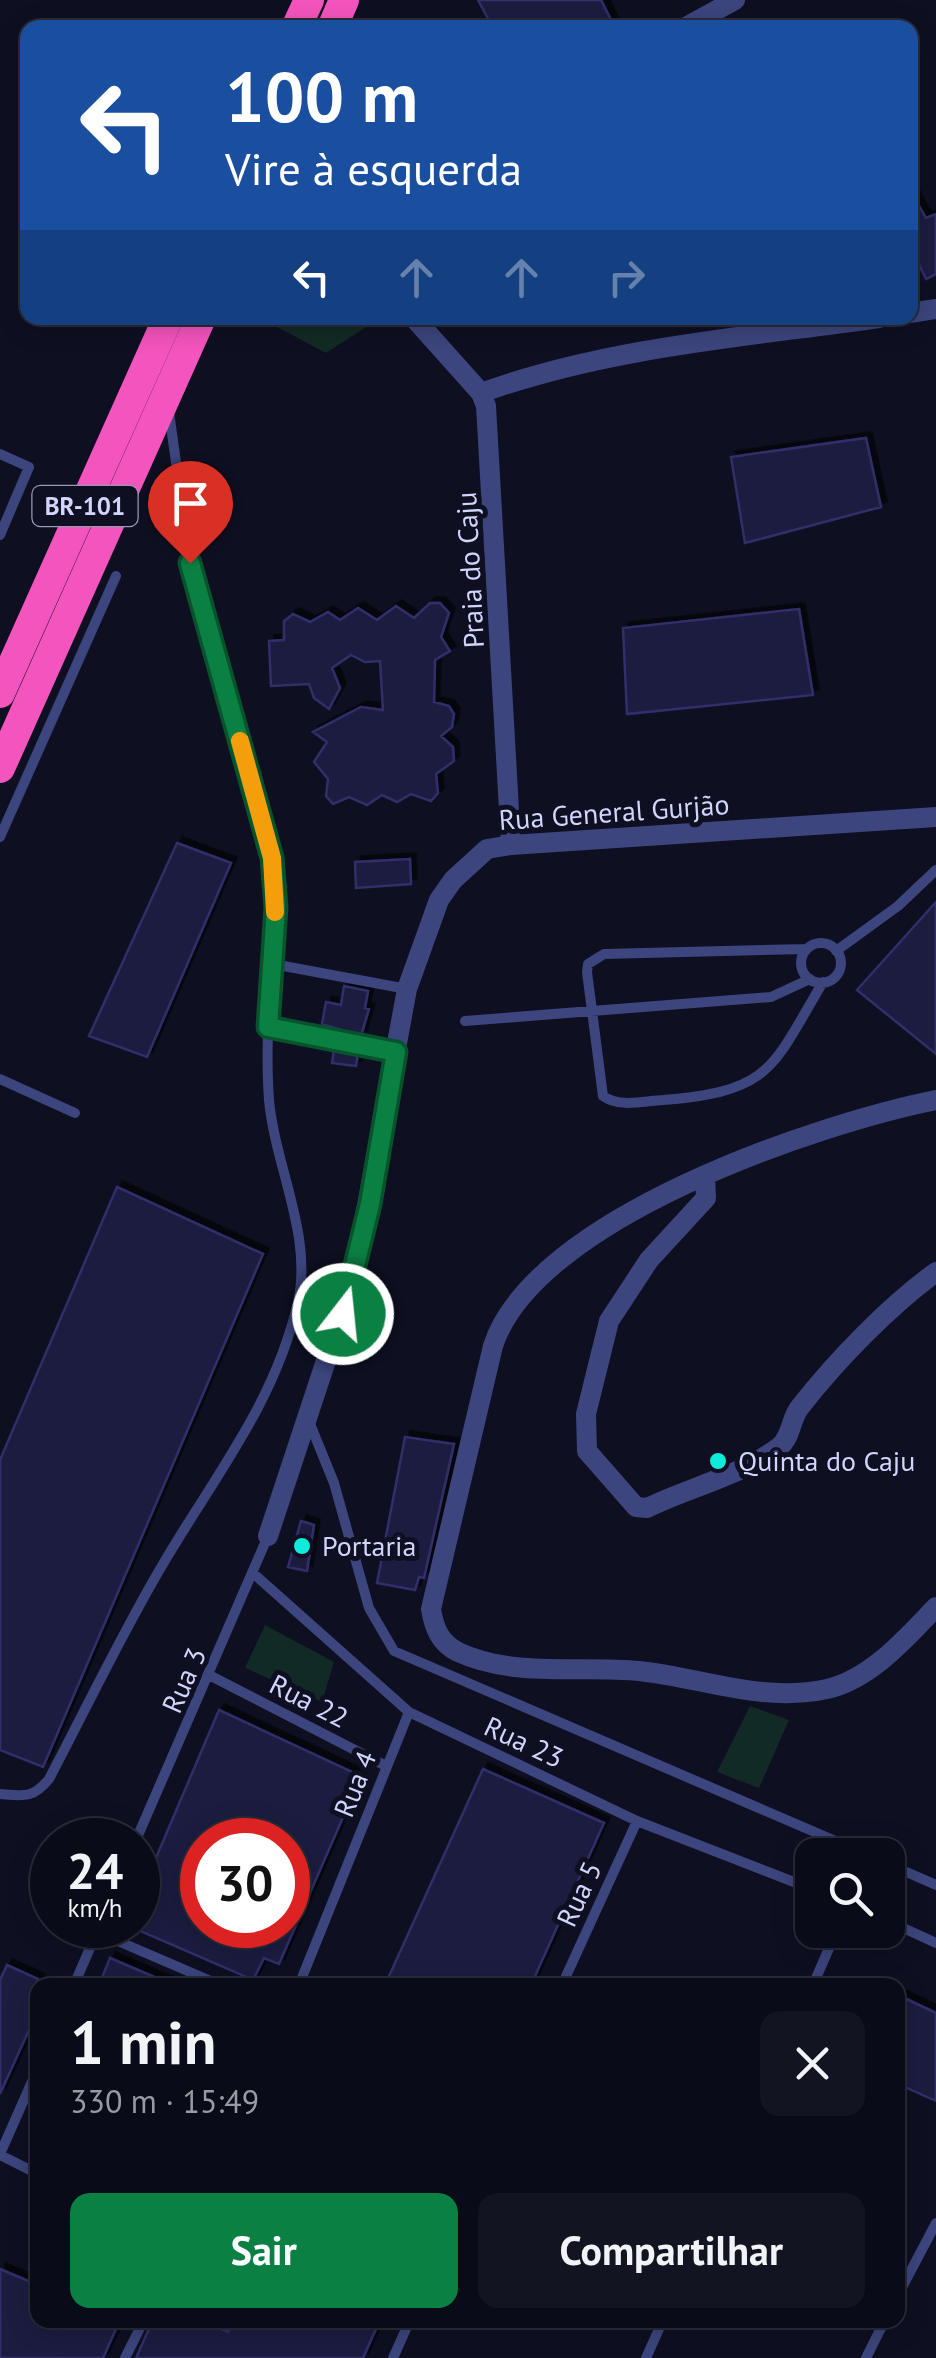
<!DOCTYPE html>
<html lang="pt">
<meta charset="utf-8">
<style>
body{margin:0;font-family:"PT Sans",sans-serif;background:#131422;color:#f1f3f6;height:100vh;display:flex;flex-direction:column;font-size:38px;white-space:nowrap}
*{box-sizing:border-box;margin:0}
p{font-size:32px;color:#999ba2}
.icon{flex:none;width:55px;height:55px;fill:none;stroke:currentColor;stroke-width:2;stroke-linecap:round;stroke-linejoin:round}
.map{position:relative;flex:1;overflow:hidden}
.panel{position:absolute;left:30px;top:1978px;width:875px;height:350px;display:flex;flex-direction:column;background:#0a0b19;border-radius:20px;box-shadow:0 5px 25px #0003,0 0 0 2px #2a2b38}
.panel>*{flex:none}
.top-card{position:absolute;left:20px;top:20px;width:898px;height:305px;border-radius:20px;box-shadow:0 5px 25px #0003,0 0 0 2px #2a2b38;background:#1a4fa0;color:#fff;overflow:hidden}
.controls{position:absolute;left:795px;top:1838px;display:grid;gap:20px}
.controls a{display:grid;place-items:center;width:110px;height:110px;border-radius:20px;background:#0a0b19;box-shadow:0 5px 25px #0003,0 0 0 2px #2a2b38;font-size:50px}
.speed{position:absolute;left:30px;top:1818px;display:flex;gap:20px;font-size:50px;font-weight:700;text-align:center}
.speed>*{display:grid;place-content:center;width:130px;height:130px;border-radius:50%;background:#0a0b19;box-shadow:0 5px 25px #0003,0 0 0 2px #2a2b38;line-height:1}
.speed small{font-size:25px;font-weight:400}
.speed .limit{border:15px solid #d22;background:#fff;color:#111}
.pin{position:absolute;display:grid;place-items:center;width:85px;height:85px;color:#fff;margin:-102px -42px;border-radius:50% 50% 50% 0;rotate:-45deg;box-shadow:0 0 10px #0007}
.pin .icon{rotate:45deg}
.me{position:absolute;width:110px;margin:-55px;rotate:16deg;stroke-linejoin:round;filter:drop-shadow(0 0 8px #0008)}
.turn{display:flex;align-items:center;gap:35px;height:210px;padding:0 40px;font-size:45px}
.turn .icon{width:130px;height:130px;stroke-width:2.5}
.turn b{display:block;font-size:70px;line-height:85px}
.lanes{display:flex;align-items:center;height:95px;padding:0 40px;background:#0003;justify-content:center;gap:50px;direction:ltr}
.lanes .off{opacity:.35}
.round{display:grid;place-items:center;flex:none;width:105px;height:105px;border-radius:20px;background:#131422}
.headline{display:flex;align-items:center;justify-content:space-between;height:170px;padding:0 40px}
h1{font-size:60px;font-weight:700;line-height:75px}
.primary-button{display:flex;gap:20px;margin-top:auto;padding:20px 40px}
.primary-button a{flex:1;height:115px;border-radius:20px;background:#0b8043;color:#fff;font-size:40px;font-weight:700;line-height:115px;text-align:center}
.primary-button a+a{background:#131422;color:#f1f3f6}
.map>svg:first-child{display:block}
.green{fill:#122a25}
.building{fill:#1d1c40;stroke:#302f6b;stroke-width:2.5;fill-rule:evenodd;filter:url(#shadow)}
.lines{fill:none;stroke-linecap:round;stroke-linejoin:round}
.service{stroke:#3c457d;stroke-width:10}
.minor{stroke:#3c457d;stroke-width:20}
.tertiary{stroke:#3c457d;stroke-width:20}
.motorway{stroke:#f454bd;stroke-width:30}
.route-casing{stroke:#07532c;stroke-width:25}
.route{stroke:#0b8043;stroke-width:18}
.slow{stroke:#f59e0b;stroke-width:18}
.poi-dot{fill:#0eebda;stroke:#0e0f21;stroke-width:4}
.labels{text-anchor:middle;stroke-width:10;stroke-linejoin:round;paint-order:stroke}
.shield{fill:#0e0f21;stroke:#9699ba;stroke-width:2.5}
.shield-label{font-size:25px;font-weight:bold;fill:#d1d4fc}
.street-label{font-size:28px;fill:#d1d4fc;stroke:#0e0f21}
.poi-label{font-size:28px;fill:#d1d4fc;stroke:#0e0f21;text-anchor:start}
</style>
<div class="map">
<svg width="936" height="2358" viewBox="0 0 936 2358">
<defs>
<filter id="shadow"><feDropShadow dx="5.5" dy="-5.5" stdDeviation="0" flood-color="#0009"/></filter>
</defs>
<rect width="100%" height="100%" fill="#0e0f21"/>
<path class="green" d="M260,318H380L326,353Z
M265,1625L334,1662L322,1702L245,1668Z
M750,1706L789,1720L759,1788L717,1772Z"/>
<path class="building" d="M478,0H601L615,28H493Z
M910,190L926,218L936,214V274L926,279L910,246Z
M866,438L881,507L745,543L731,457Z
M430,603H440L449,613L441,637L450,651L435,660L434,702L449,706L454,714L452,727L441,736L453,747L454,761L436,774L438,793L431,801L411,794L397,802L382,795L367,805L349,797L333,804L326,796L328,779L314,762L327,742L313,732L361,707L383,710L380,661L365,662L351,655L332,668L340,688L329,709L314,698L309,684L271,686L269,641L284,640V621L293,614L310,622L328,612L340,620L358,608L377,620L396,606L414,618Z
M799,609L813,695L627,714L623,628Z
M177,843L231,863L147,1057L89,1036Z
M410,859L411,884L356,888L355,862Z
M936,902V1054L857,990Z
M344,986L368,991L365,1008L369,1009L361,1036L322,1024L326,1002L341,1005Z
M334,1049L358,1054L356,1066L332,1063Z
M117,1187L263,1254L43,1767L0,1750V1460Z
M405,1437L454,1444L424,1578L419,1577L415,1590L377,1583Z
M301,1521L314,1525L307,1571L288,1567Z
M219,1710L361,1776L279,1964L264,1958L253,1980L138,1930V1900ZM202,1840H288V1925H202Z
M483,1769L604,1823L531,1985H385Z
M110,1958L173,1985H99Z
M7,1965L38,1979V2010L0,2094V1980Z
M898,1995L936,2013V2101L898,2084Z
M0,2269L38,2285V2320H120L103,2358H0Z
M153,2320H199L228,2332L234,2320H380L363,2358H136Z"/>
<g class="lines">
<path class="service" d="M0,454L29,467L0,535
M0,837L116,576
M801 963a20 20 0 1 1 40 0a20 20 0 1 1-40 0Z
M806,949L604,954L588,964L587,972L603,1096C619,1108 644,1101 663,1100C771,1091 771,1070 823,982
M836,951L898,906L936,870
M273,964L407,989
M465,1021L771,997L810,979
M268,1027L395,1052
M0,1079L75,1113
M308,1419L334,1483L369,1608L394,1651L868,1855
M254,1574L409,1712L637,1821L812,1889
M211,1676L386,1766
M0,1794C23,1796 33,1799 49,1779C87,1707 122,1633 163,1564C214,1477 275,1403 298,1302C313,1236 275,1166 269,1100C263,1019 278,939 272,857L190,563L169,412
M136,1840L268,1536
M888,1864L936,1885
M888,1921L936,1943
M97,1932L220,1985
M74,1985L100,1925
M299,1985L409,1712
M562,1985L637,1821
M813,1985L837,1930
M0,2154L38,2068
M0,2155L38,2174
M898,2295L936,2223
M125,2358L144,2320
M393,2358L410,2320
M646,2358L663,2320
M866,2358L885,2320"/>
<path class="minor" d="M910,313L936,309
M481,393C607,347 747,337 879,318
M936,1100C816,1124 534,1219 493,1346L431,1609C434,1628 440,1643 458,1652C514,1678 580,1665 639,1671C704,1678 761,1703 827,1689C871,1679 906,1638 936,1607
M705,1176L706,1198L649,1260L609,1321L586,1414L587,1451L636,1507L647,1508C690,1487 740,1476 779,1447C792,1437 790,1419 800,1407C836,1361 889,1306 936,1272
M268,1536L354,1276L407,989L439,900L453,880L487,849L511,845"/>
<path class="tertiary" d="M684,28L735,0
M414,318L481,393L486,406L511,845L936,817"/>
<path class="motorway" d="M296,28L309,0
M332,28L344,0
M0,693L168,318
M0,768L201,318"/>
</g>
<g class="lines">
<defs>
<path id="route" d="M190,563L272,858L276,907L268,1027L396,1052L370,1204L343,1314"/>
</defs>
<use href="#route" class="route-casing"/>
<use href="#route" class="route"/>
<path class="slow" d="M240,741L272,858L275,912"/>
</g>
<g class="poi-dot">
<circle cx="718" cy="1461" r="10"/>
<circle cx="302" cy="1546" r="10"/>
</g>
<g class="labels">
<rect class="shield" x="32.5" y="486" width="105" height="40" rx="8"/>
<g class="shield-label">
<text x="85" y="515">BR-101</text>
</g>
<g class="street-label">
<text transform="translate(470 570) rotate(-93)" y="10">Praia do Caju</text>
<text transform="translate(614 812) rotate(-4)" y="10">Rua General Gurjão</text>
<text transform="translate(184 1680) rotate(-66)" y="10">Rua 3</text>
<text transform="translate(309 1701) rotate(27)" y="10">Rua 22</text>
<text transform="translate(524 1742) rotate(25)" y="10">Rua 23</text>
<text transform="translate(355 1784) rotate(-68)" y="10">Rua 4</text>
<text transform="translate(579 1894) rotate(-65)" y="10">Rua 5</text>
</g>
<g class="poi-label">
<text x="738" y="1471">Quinta do Caju</text>
<text x="322" y="1556">Portaria</text>
</g>
</g>
</svg>
<div class="controls">
<a><svg class="icon" aria-label="search" viewBox="0 0 24 24"><circle cx="10" cy="10" r="6"/><path d="M15 15l6 6"/></svg></a>
</div>
<div class="speed"><div>24<small>km/h</small></div><div class="limit">30</div></div>
<div class="pin" style="left:190px;top:563px;background:#d93025"><svg class="icon" aria-label="arrive" viewBox="0 0 24 24"><path d="M6 21V4h12l-3 4 3 4H6"/></svg></div>
<svg class="me" style="left:343px;top:1314px" viewBox="-20 -20 40 40"><circle r="17" fill="#0b8043" stroke="#fff" stroke-width="3"/><path d="M0-11L8 9 0 5-8 9z" fill="#fff"/></svg>
<div class="top-card">
<div class="turn"><svg class="icon" aria-label="left" viewBox="0 0 24 24"><path d="M17 20v-9H6M10 6l-5 5 5 5"/></svg><div><b>100 m</b>Vire à esquerda</div></div>
<div class="lanes"><svg class="icon" aria-label="left" viewBox="0 0 24 24"><path d="M17 20v-9H6M10 6l-5 5 5 5"/></svg><svg class="icon off" aria-label="ahead" viewBox="0 0 24 24"><path d="M12 20V5M6 11l6-6 6 6"/></svg><svg class="icon off" aria-label="ahead" viewBox="0 0 24 24"><path d="M12 20V5M6 11l6-6 6 6"/></svg><svg class="icon off" aria-label="right" viewBox="0 0 24 24"><path d="M7 20v-9h11M14 6l5 5-5 5"/></svg></div>
</div>
<section class="panel">
<div class="headline"><div><h1>1 min</h1><p>330 m · 15:49</p></div><a class="round"><svg class="icon" aria-label="close" viewBox="0 0 24 24"><path d="M6 6l12 12M18 6L6 18"/></svg></a></div>
<div class="primary-button"><a>Sair</a><a>Compartilhar</a></div>
</section>
</div>
